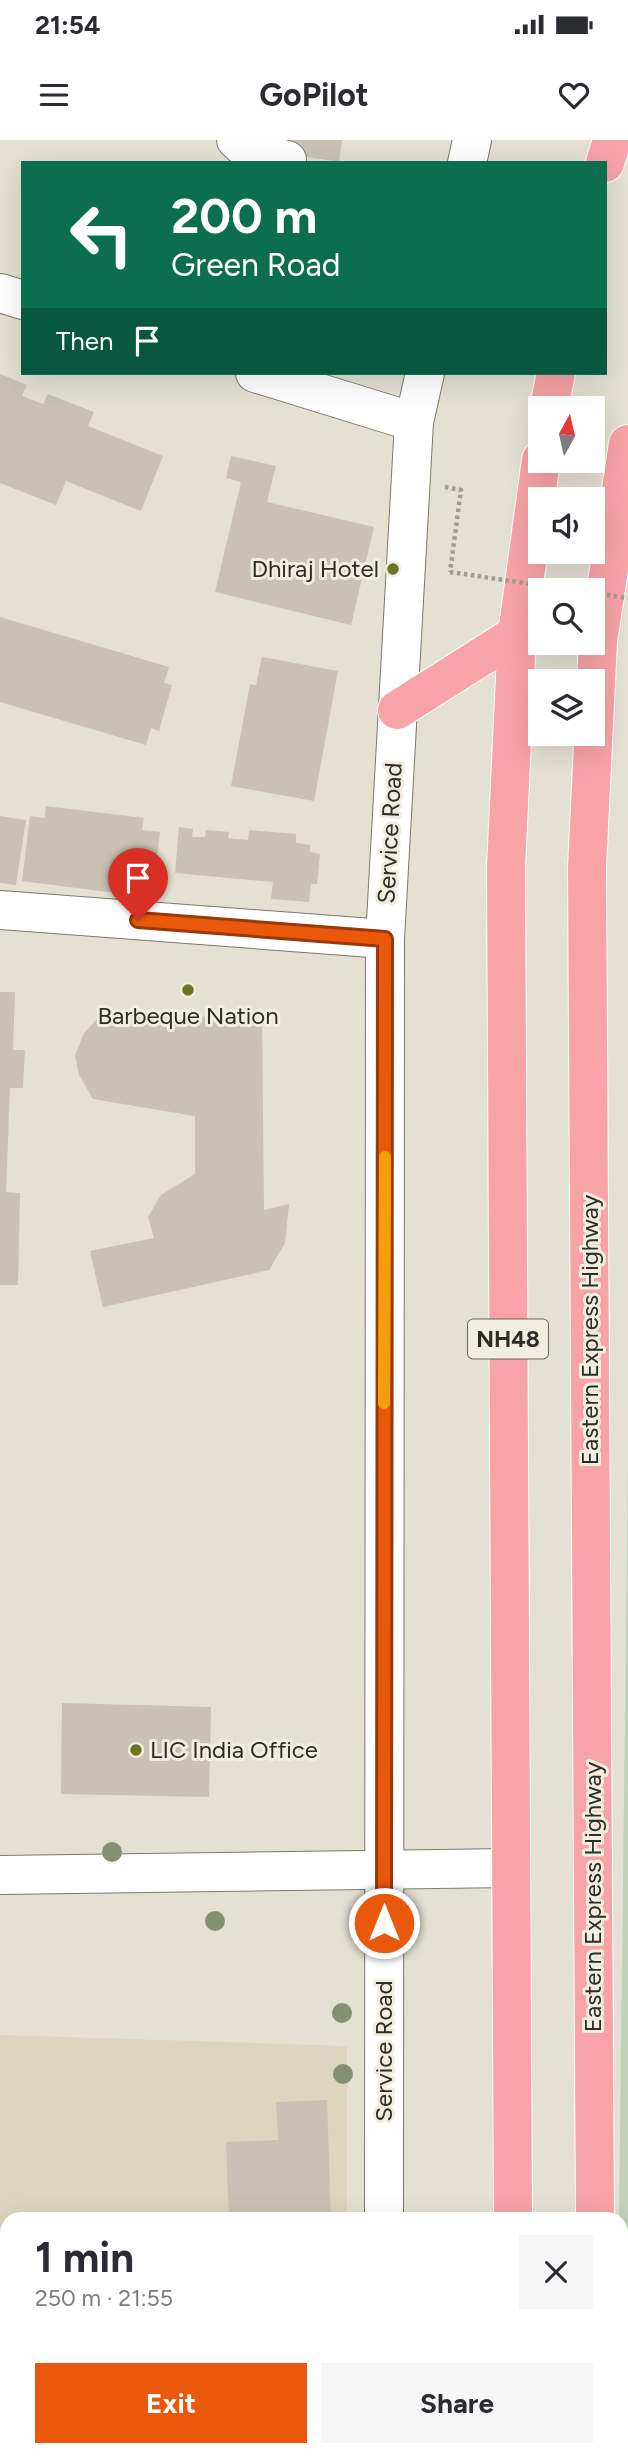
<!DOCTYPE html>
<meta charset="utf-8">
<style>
body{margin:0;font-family:Figtree,sans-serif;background:#f7f7f7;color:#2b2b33;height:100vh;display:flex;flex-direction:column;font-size:26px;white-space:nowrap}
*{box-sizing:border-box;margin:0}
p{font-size:23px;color:#7c7c81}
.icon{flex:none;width:38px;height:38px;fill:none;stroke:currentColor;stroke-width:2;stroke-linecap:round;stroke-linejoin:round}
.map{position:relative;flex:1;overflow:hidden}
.sheet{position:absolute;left:0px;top:2072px;width:628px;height:245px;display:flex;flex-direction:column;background:#fff;border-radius:21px 21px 0 0;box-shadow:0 7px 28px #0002}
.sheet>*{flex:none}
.banner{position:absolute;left:21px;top:21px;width:586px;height:214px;border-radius:0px;box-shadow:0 7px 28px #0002;background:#0b6e4f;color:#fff;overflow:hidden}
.needle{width:46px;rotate:8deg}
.fabs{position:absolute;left:528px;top:256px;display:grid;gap:14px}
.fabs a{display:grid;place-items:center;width:77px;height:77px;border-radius:0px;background:#fff;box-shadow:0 7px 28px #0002;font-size:35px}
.pin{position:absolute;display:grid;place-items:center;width:60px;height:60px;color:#fff;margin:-72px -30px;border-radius:50% 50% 50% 0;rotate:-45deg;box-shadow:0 0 7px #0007}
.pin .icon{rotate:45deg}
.me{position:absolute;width:77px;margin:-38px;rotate:0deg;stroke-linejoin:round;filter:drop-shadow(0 0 5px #0008)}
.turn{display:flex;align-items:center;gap:24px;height:147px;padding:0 35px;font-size:32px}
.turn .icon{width:91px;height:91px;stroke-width:2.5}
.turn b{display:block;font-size:49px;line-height:60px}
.then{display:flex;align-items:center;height:66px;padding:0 35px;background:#0003;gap:14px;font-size:26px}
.round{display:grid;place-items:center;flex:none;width:74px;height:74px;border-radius:0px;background:#f7f7f7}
.summary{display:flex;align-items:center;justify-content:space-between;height:119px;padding:0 35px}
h1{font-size:42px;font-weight:700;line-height:52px}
.primary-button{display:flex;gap:14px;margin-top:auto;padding:14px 35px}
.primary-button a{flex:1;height:80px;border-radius:0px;background:#ea580c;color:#fff;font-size:28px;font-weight:700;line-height:80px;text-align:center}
.primary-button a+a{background:#f7f7f7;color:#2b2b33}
.status{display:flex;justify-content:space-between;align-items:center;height:49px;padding:0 35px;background:#fff;direction:ltr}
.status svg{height:19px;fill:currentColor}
header{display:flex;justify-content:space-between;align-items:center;height:91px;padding:0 35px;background:#fff;font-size:32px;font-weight:700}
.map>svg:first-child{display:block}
.built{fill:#dcd6c0}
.green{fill:#c3d1bb}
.building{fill:#c9c1b4}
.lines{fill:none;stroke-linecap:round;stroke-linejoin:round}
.minor-casing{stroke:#7d796c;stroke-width:40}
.highway-casing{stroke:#fff;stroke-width:40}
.path{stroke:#9f9b91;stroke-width:4.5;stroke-dasharray:3.5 3.5;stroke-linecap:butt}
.minor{stroke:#fff;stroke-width:38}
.highway{stroke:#f8a3a7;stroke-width:38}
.path-bridge{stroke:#9f9b91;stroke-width:4.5;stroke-dasharray:3.5 3.5;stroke-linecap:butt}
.tree{fill:#849170}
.route-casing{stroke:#983908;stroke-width:18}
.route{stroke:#ea580c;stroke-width:12}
.slow{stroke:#f59e0b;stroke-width:12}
.poi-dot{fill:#687622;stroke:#f2eedf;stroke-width:2.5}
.labels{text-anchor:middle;stroke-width:6;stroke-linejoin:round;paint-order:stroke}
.shield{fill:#f2eedf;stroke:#69665e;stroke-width:2}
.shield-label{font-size:23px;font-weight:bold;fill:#2e2c27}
.poi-label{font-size:24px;fill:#2e2c27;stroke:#f2eedf;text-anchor:end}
.street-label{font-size:24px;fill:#2e2c27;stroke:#f2eedf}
</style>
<div class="status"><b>21:54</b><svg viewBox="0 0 49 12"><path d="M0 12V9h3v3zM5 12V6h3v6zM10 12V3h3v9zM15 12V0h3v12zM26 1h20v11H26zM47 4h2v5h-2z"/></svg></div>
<header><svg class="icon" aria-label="menu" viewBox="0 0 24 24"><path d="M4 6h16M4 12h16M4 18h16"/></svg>GoPilot<svg class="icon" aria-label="heart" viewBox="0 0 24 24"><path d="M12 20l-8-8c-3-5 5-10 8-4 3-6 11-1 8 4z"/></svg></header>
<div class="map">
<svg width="628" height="2317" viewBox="0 0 628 2317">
<rect width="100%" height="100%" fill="#e4e0d2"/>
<path class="built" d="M0,1895L347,1906V2079H7V2310H347V2317H0Z"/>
<path class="green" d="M628,1322V2317H618L617,2310H621V2079H619Z"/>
<path class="building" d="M273,0H342L339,22L271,11Z
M0,234L27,245L22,256L43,264L48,254L94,272L88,286L163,316L141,371L66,341L56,365L0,343Z
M231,316L276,326L267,362L374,387L351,485L215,452L241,342L226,338Z
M0,477L169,527L164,543L172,545L159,591L151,588L146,605L0,562Z
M262,517L338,531L314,661L231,646L250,544L256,545Z
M46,666L144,678L142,690L160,692L154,740L141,738L139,756L22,741L30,676L45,678Z
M0,676L26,680L16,745L0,743Z
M179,687L193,689L192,697H205L206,690L229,692L228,698L248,700L249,690L296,694V703L310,705V712L320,714L317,744H311L309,762L271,759L273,742L175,733Z
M0,852H15L13,910H25L23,948H10L6,1052L20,1053L18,1145H0Z
M110,870L262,881L264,1070L289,1064L285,1103L269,1130L103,1167L90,1111L154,1098L148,1077L161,1055L195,1034V976L93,959L79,935L75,915L84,893L96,880Z
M62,1563L211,1567L209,1657L61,1654Z
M327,1960L331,2079H229L226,2002L278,2000L276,1962Z"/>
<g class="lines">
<defs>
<path id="minor" d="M236,0L246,9L287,20
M467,23L472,0
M0,153L23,160
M255,233L414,282
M0,770L385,799
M0,1735L511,1728
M384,2079L385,799L414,282L425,233
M267,2317L268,2310
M384,2317V2310"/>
<path id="highway" d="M605,23L612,0
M549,268L556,233
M397,570L517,494
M513,2079L506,728L517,494L541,320
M595,2079L587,728L598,501L628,304
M514,2310V2317
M596,2310V2317"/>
</defs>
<use href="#minor" class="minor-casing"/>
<use href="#highway" class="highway-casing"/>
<path class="path" d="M445,347L461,350L450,432"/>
<use href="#minor" class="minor"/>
<use href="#highway" class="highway"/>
<path class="path-bridge" d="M450,432L572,450
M593,453L628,458"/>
</g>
<g class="tree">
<circle cx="112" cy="1712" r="10"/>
<circle cx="215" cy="1781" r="10"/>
<circle cx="342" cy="1873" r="10"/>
<circle cx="343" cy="1934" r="10"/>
</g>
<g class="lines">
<defs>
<path id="route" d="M138,780L385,799L384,1783"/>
</defs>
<use href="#route" class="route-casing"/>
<use href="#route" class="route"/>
<path class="slow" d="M384,1263L385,1017"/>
</g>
<g class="poi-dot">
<circle cx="393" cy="429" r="7"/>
<circle cx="188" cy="850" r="7"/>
<circle cx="136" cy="1610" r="7"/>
</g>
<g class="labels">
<rect class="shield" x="468" y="1179.5" width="80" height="39" rx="5"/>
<g class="shield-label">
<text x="508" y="1207">NH48</text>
</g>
<g class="poi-label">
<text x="379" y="437">Dhiraj Hotel</text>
<text x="188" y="884" text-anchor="middle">Barbeque Nation</text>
<text x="150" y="1618" text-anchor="start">LIC India Office</text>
</g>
<g class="street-label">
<text transform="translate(390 693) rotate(-87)" y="8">Service Road</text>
<text transform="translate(590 1190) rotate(-90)" y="8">Eastern Express Highway</text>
<text transform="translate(593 1757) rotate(-90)" y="8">Eastern Express Highway</text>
<text transform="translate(384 1911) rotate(-90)" y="8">Service Road</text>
</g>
</g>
</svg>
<div class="fabs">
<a><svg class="needle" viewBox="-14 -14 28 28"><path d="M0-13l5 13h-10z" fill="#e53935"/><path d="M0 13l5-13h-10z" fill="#7c7c81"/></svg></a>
<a><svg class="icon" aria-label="sound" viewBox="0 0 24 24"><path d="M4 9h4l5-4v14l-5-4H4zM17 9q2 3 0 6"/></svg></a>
<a><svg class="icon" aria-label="search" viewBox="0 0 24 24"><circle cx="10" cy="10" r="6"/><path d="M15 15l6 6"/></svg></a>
<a><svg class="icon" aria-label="layers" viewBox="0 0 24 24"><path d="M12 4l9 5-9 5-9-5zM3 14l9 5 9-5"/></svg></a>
</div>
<div class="pin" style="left:138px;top:780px;background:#d93025"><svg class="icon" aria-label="arrive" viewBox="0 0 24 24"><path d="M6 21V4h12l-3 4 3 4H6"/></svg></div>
<svg class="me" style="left:384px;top:1783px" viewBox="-20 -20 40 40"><circle r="17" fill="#ea580c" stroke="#fff" stroke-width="3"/><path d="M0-11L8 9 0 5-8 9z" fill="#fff"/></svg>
<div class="banner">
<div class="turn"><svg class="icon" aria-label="left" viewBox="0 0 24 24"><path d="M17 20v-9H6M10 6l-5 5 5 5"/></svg><div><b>200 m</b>Green Road</div></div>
<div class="then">Then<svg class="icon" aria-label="arrive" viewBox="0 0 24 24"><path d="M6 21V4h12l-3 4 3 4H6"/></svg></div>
</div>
<section class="sheet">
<div class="summary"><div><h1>1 min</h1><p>250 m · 21:55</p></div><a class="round"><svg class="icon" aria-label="close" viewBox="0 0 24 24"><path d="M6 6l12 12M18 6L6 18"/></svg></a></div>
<div class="primary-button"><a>Exit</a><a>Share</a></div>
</section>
</div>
